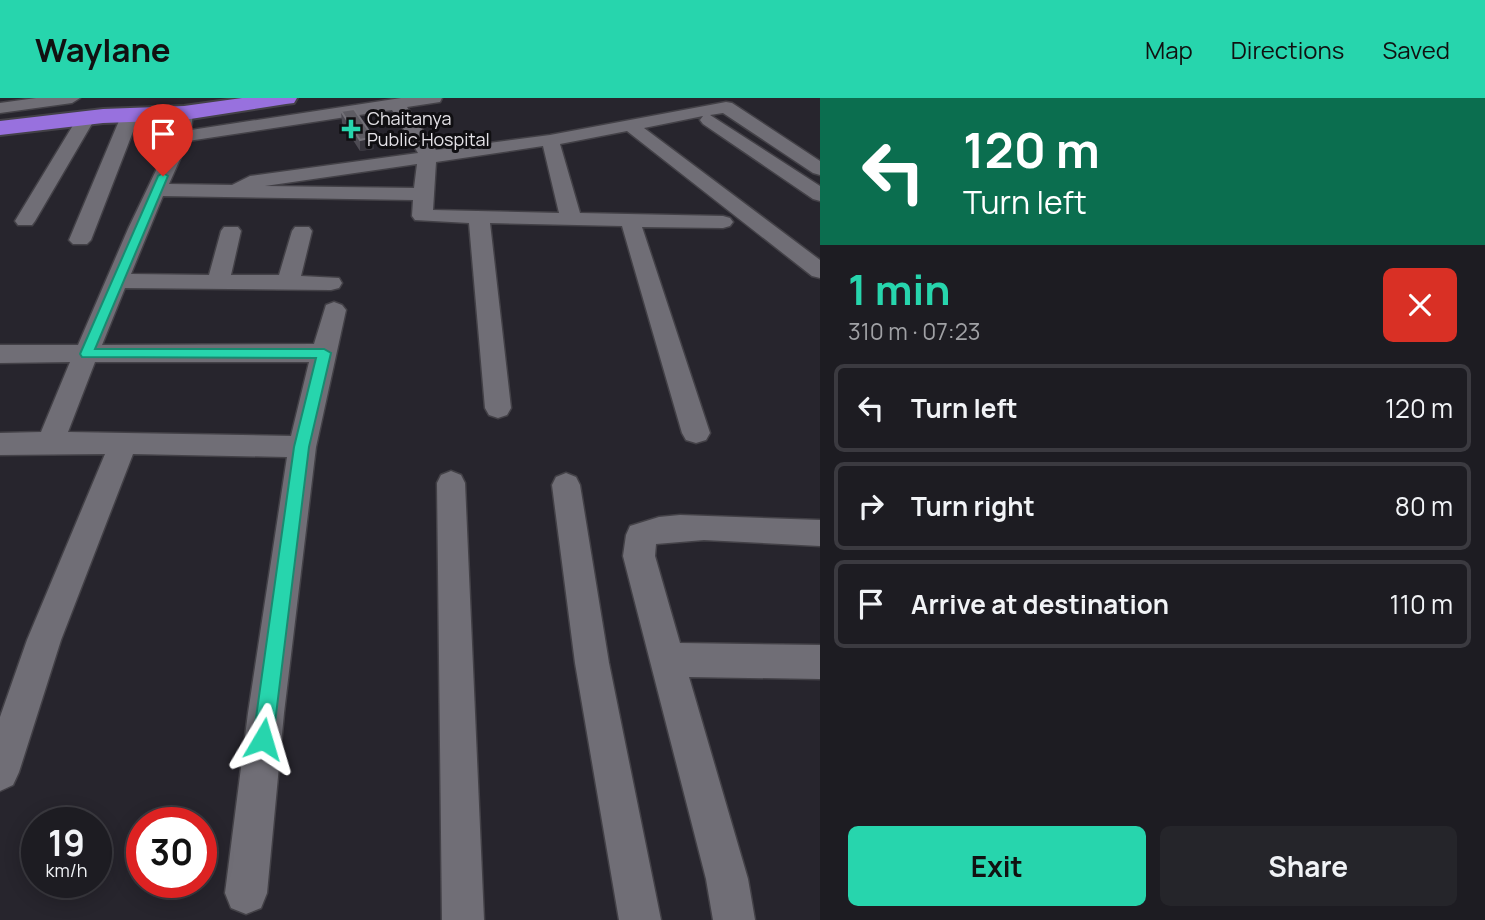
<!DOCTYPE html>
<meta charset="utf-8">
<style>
body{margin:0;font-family:Manrope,sans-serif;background:#25252a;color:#f1f3f6;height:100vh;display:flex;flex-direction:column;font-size:26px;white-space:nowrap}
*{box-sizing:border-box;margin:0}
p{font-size:23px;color:#a0a1a5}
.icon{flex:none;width:38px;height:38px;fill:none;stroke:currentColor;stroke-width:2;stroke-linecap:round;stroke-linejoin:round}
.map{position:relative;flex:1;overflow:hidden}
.sheet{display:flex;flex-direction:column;background:#1d1c22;width:665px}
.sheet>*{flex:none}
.top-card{background:#0b6e4f;color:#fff;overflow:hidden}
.speed{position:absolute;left:21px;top:709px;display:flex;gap:14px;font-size:35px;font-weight:700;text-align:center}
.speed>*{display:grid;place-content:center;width:91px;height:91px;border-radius:50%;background:#1d1c22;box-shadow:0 4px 18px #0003,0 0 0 2px #3b3a40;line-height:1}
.speed small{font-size:18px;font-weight:400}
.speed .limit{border:10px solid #d22;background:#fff;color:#111}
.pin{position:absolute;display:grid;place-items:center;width:60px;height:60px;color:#fff;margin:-72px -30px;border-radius:50% 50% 50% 0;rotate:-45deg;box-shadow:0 0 7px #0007}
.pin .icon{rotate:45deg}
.me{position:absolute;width:77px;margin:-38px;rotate:7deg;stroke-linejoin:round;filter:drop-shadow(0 0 5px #0008)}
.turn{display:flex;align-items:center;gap:24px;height:147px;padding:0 28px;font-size:32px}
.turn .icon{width:91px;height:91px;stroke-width:2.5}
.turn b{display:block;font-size:49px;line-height:60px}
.round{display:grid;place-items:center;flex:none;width:74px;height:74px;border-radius:10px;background:#25252a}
.head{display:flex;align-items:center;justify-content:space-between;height:119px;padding:0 28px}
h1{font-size:42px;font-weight:700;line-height:52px;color:#27d5ad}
.primary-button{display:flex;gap:14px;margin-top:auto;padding:14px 28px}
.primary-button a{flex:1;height:80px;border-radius:10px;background:#27d5ad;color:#111;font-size:28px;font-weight:700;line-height:80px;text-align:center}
.primary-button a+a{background:#25252a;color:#f1f3f6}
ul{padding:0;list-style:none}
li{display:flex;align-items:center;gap:21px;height:88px;margin:0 14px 10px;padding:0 14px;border:4px solid #3b3a40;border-radius:10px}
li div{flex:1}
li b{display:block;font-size:26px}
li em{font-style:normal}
header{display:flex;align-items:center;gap:42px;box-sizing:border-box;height:98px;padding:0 35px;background:#27d5ad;color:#111}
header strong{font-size:33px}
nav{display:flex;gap:38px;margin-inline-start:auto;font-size:24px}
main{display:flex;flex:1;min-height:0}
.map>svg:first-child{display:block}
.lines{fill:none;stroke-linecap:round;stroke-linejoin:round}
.minor-casing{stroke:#434147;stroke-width:3}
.highway-casing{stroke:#434147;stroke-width:4}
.minor{fill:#706e76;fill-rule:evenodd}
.highway{fill:#9871de;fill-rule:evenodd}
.wall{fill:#4d4b53}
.shaded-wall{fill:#37353d}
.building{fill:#5e5c63;stroke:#737178;stroke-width:2}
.route{fill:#27d5ad;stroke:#198a70;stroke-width:2}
.poi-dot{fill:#27d5ad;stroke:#100f12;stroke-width:2.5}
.labels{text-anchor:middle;stroke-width:6;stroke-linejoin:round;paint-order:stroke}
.far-poi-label{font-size:18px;fill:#e4e2e7;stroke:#100f12;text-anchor:start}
</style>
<header>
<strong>Waylane</strong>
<nav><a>Map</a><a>Directions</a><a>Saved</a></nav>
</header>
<main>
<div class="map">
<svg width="820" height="822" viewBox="0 0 820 822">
<rect width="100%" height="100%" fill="#27252d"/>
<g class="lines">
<defs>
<path id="minor" d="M36,0H80L72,5L0,15V5Z
M401,0H442L440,4L407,9L436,52L550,37L726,4L732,5L820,63V77L813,75L723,15L710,17L820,88V103L813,101L703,26L700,22L703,18L644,30L820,162V180L812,178L627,33L560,46L580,115L723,118L730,120L733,124L730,128L723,130L642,129L710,335L706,342L696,345L686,342L682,335L622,128L490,125L511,310L507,317L498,320L489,317L485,310L469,125L415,122L412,118L413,102L163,98L131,176L209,177L221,133L224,129H238L241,133L231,177H279L292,133L295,129H309L312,133L301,178L339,180L342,185L339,190L331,192L125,190L102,247L314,246L326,207L334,204L342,207L346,212L316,349L284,615L267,795L261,810L246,816L231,810L225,795L248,615L287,359L133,356L61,542L19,674L13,687L0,693V619L27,542L105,356L0,357V335L41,334L70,264L0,265V247H78L128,131L172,39L178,11H190L193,15L191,32ZM392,12L418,55L250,78L232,87L169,86L188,43ZM543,48L559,115L433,112L436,64ZM417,66L414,90L265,88ZM95,264H309L291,338L68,334Z
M130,13L139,18L91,142L87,146H73L69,142L121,18Z
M84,19L93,24L35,123L32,127H18L15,123L75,24Z
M451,373L461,377L465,385L484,822H442L437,385L441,377Z
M566,375L576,379L580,387L609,565L661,822H619L575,565L552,387L556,379Z
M680,417L820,422V448L704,442L656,446L655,458L680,545L820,547V581L689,579L748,781L755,822H713L706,781L623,458L626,437L630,428L659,419Z"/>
<path id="highway" d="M242,0H297L294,5L286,6L184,22L103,25L0,37V23L103,11L184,8Z"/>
</defs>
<use href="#minor" class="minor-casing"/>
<use href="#highway" class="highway-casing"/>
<use href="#minor" class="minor"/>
<use href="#highway" class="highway"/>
</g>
<path class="wall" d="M341,13L374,51L360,53L342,25Z"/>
<path class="shaded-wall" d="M373,39L374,51L360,53V42Z"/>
<path class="building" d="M354,11L373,39L360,42L341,13Z"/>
<path class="route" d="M163,75L168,78L95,251H324L331,255L309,349L273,641L270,648L263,651L256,648L253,641L294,349L316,260L82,259L80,256L158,78Z"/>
<path class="poi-dot" d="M347.5 20.5h7v7h7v7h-7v7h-7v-7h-7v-7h7z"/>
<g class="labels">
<g class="far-poi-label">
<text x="367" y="27">Chaitanya<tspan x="367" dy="21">Public Hospital</tspan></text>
</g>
</g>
</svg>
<div class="speed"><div>19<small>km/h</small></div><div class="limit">30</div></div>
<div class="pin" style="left:163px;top:78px;background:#d93025"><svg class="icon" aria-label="arrive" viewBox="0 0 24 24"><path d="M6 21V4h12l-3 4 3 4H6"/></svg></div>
<svg class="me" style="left:263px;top:641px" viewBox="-20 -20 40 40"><path d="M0-17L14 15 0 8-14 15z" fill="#27d5ad" stroke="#fff" stroke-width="4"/></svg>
</div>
<section class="sheet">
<div class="top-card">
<div class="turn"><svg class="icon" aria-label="left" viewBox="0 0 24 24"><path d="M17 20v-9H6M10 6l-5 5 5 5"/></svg><div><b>120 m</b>Turn left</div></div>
</div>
<div class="head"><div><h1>1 min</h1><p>310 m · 07:23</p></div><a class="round" style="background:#d93025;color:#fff"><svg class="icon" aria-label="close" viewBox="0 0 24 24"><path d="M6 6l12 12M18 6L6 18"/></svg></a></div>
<ul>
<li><svg class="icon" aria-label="left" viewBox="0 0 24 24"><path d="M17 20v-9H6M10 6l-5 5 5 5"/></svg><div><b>Turn left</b></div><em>120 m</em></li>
<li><svg class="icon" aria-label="right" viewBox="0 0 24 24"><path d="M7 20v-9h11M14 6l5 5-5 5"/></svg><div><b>Turn right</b></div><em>80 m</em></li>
<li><svg class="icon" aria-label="arrive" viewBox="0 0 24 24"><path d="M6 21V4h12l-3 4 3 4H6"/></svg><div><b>Arrive at destination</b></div><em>110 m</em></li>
</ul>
<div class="primary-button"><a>Exit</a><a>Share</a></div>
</section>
</main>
